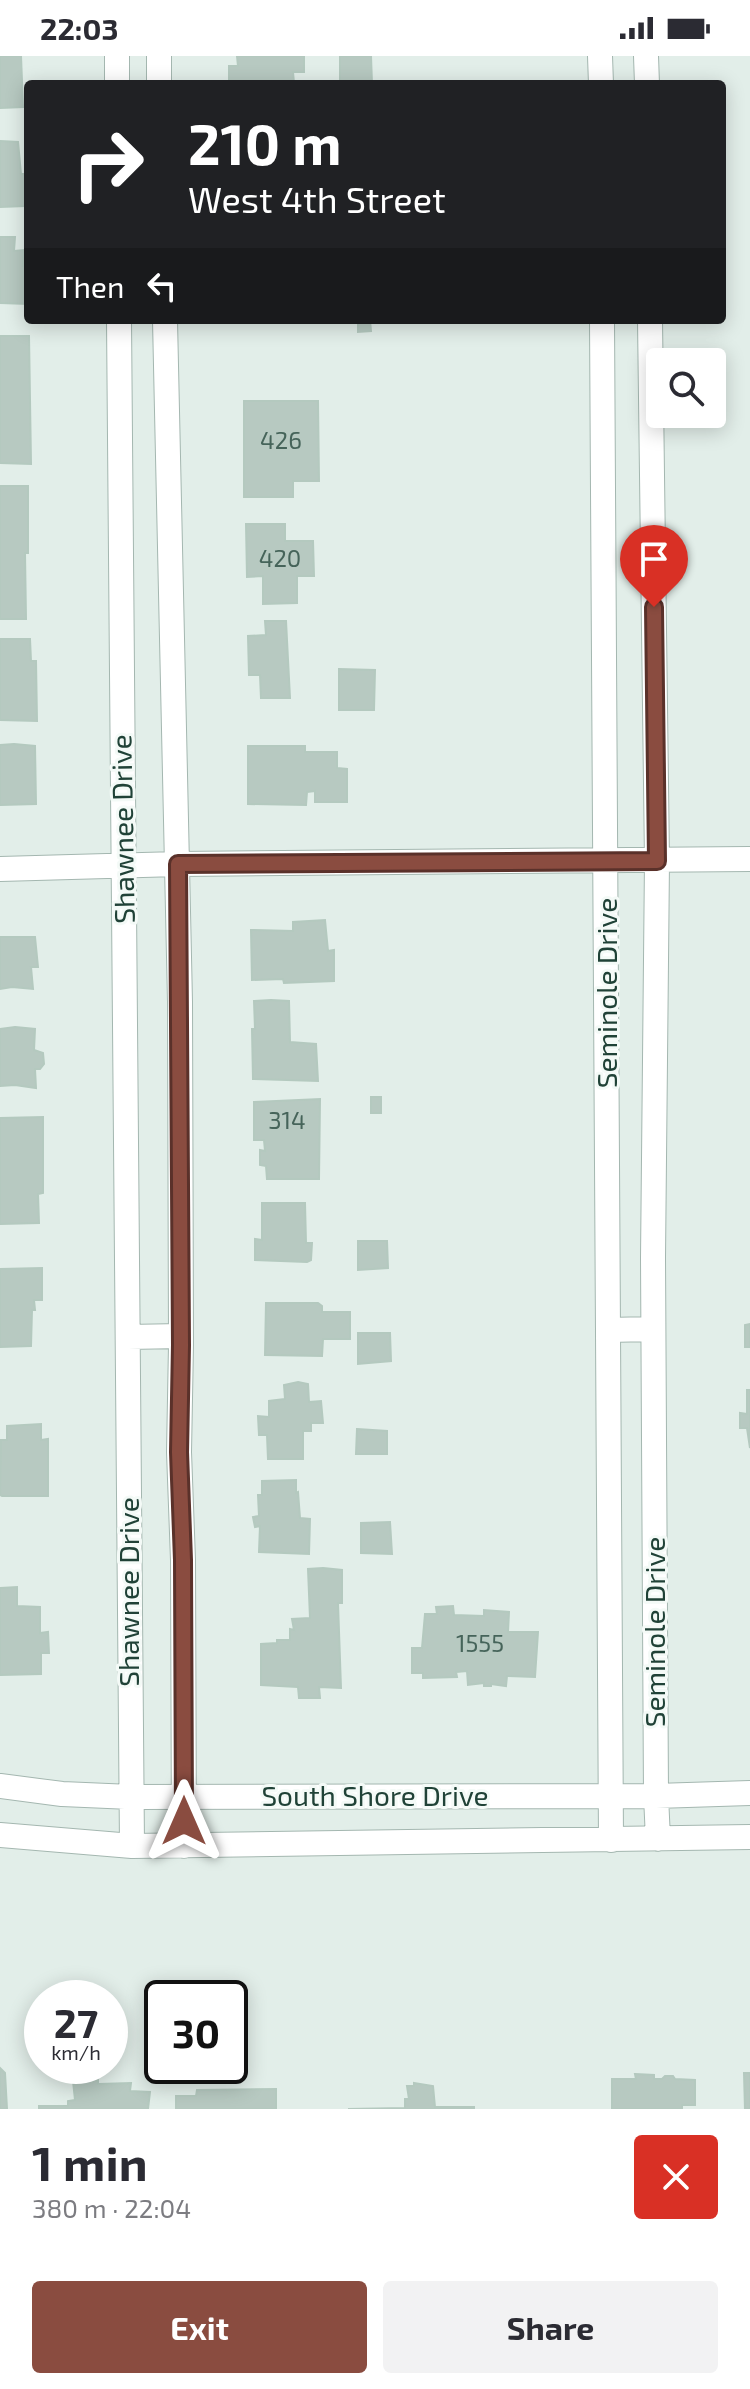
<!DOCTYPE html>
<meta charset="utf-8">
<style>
body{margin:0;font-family:"Exo 2",sans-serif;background:#f2f2f3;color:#2b2b33;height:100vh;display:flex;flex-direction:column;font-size:30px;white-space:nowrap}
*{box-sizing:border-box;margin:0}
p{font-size:26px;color:#7c7c81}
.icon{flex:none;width:44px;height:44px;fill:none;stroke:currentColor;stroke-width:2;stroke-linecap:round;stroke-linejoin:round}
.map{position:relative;height:2053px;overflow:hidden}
.sheet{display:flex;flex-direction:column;background:#fff;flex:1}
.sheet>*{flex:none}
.hud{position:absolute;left:24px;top:24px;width:702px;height:244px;border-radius:8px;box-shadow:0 4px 20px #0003;background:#202124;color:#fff;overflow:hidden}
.buttons{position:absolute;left:646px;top:292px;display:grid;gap:16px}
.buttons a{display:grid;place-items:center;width:80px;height:80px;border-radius:8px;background:#fff;box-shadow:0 4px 20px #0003;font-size:40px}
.speed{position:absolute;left:24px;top:1924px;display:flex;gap:16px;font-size:40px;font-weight:700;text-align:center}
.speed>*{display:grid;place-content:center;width:104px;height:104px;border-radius:50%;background:#fff;box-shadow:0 4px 20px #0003;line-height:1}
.speed small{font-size:20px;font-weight:400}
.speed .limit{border:4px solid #111;border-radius:12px;background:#fff;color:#111}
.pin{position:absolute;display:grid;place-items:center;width:68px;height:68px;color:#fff;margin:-82px -34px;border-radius:50% 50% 50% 0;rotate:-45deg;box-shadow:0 0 8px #0007}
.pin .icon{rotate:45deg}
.me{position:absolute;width:88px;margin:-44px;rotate:0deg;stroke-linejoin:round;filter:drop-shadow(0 0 6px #0008)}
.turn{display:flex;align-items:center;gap:28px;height:168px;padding:0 32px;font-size:36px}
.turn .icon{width:104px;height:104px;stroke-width:2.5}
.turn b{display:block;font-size:56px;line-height:68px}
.then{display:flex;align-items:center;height:76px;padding:0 32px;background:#0003;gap:16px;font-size:30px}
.round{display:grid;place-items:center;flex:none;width:84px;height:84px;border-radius:8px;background:#f2f2f3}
.overview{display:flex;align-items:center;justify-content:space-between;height:136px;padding:0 32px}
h1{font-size:48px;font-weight:700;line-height:60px}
.button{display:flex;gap:16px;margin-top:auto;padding:16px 32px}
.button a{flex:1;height:92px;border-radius:8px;background:#8a4c40;color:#fff;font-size:32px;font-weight:700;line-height:92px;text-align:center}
.button a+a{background:#f2f2f3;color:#2b2b33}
.status{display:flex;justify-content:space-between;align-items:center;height:56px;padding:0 40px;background:#fff;direction:ltr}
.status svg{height:22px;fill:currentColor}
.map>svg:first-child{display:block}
.building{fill:#b7c9c1;stroke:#b4c9bf;stroke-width:2}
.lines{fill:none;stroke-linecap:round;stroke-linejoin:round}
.minor-casing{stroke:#a4b7b0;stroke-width:26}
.minor{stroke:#fff;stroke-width:24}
.route-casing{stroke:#5a312a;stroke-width:20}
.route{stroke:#8a4c40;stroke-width:14}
.labels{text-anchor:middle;stroke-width:6;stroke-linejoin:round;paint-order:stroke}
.number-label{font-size:24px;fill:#46645a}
.street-label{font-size:28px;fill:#204237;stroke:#f4faf7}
</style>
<div class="status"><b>22:03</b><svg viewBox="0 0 49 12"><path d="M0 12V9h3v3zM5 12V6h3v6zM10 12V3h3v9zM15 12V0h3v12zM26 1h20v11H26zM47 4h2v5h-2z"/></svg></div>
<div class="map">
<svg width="750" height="2053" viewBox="0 0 750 2053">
<rect width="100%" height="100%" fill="#e2eee9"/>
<path class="building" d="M0,0H21L23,51L0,52Z
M237,0H304V16H293L294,27L229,28V10H238Z
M340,0H371L372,28H340Z
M0,85L18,86L21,118H26L25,150L0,151Z
M0,181H15L14,195L24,194L23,210H28V248L0,247Z
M358,264H370L371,275L358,276Z
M0,280H29L31,408L0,407Z
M244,345H318L319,425H293V441H244Z
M0,430H28V497H25L26,563H0Z
M246,468H285V485H313L314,520H297V547L263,548V520L247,521Z
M265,565H286L290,642H261L260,619H249L248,580L266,579Z
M0,583H30L31,605H36L37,665L0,664Z
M339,613L375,614L374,654H339Z
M14,688L35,690L36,748L0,749V689Z
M248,690H305V696H337V712L347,713V746H315V735L307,736L306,749L248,748Z
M325,864L328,895L334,894V925L284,927L283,923L252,924L251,874L293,875V866Z
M0,881H35L38,911H31L33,933L12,931L0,933Z
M271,944L289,945L290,986L316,988L318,1025L253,1023L252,973H255L254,945Z
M15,971L35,973L34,994L43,997L44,1008L40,1013H35L36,1032L15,1029L0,1030V973Z
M371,1041H381V1057H371Z
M320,1043L319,1123H267L266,1110L260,1109V1094L265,1095L264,1084H254V1046Z
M43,1061V1137L38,1138L39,1167L0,1168V1062Z
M262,1147H305L306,1187H312L311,1204L307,1206L255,1204V1183L262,1184Z
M358,1185H387L388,1212L358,1214Z
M42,1212V1244H34L35,1254H32L31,1290L0,1291V1213Z
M266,1247H318L322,1250V1256H350V1283H323L322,1300L265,1299Z
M750,1268V1291H745V1269Z
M358,1277H390L391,1305L358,1308Z
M298,1326L308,1328L309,1346L321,1345L323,1367H311V1375H303V1403H268L267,1379H259L258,1360L269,1361V1345L285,1343L284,1329Z
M747,1334H750V1392L747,1372H740V1357L747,1358Z
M41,1368V1384L48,1383V1440H2L0,1439L1,1384H7V1370Z
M357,1373L387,1375V1398H356Z
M296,1424V1437L298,1436L300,1462L310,1463L309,1498L259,1496L260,1470L255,1471L253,1461L259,1460L258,1439H262V1425Z
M390,1466L392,1498L361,1497V1467Z
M323,1512L342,1514V1547H338L341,1632L319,1631L320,1642H299L298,1631L261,1629V1588L277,1587V1584H290V1573L294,1574L292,1563L310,1562L308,1513Z
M17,1531V1550L40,1551V1577L48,1576L49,1597H41V1618L0,1619V1532Z
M453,1550L454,1559L484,1560V1554L509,1556L508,1576H538L535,1621L507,1620L506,1630L491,1628V1630H484V1627L468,1629L467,1615L456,1616L457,1621L423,1622V1617H412V1592H422L425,1558H437L436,1551Z
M0,2012L5,2017L7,2053H0Z
M744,2017H750V2053H745Z
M635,2018L654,2019V2023H662L665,2020H673L675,2023L695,2024V2049H682V2053H612V2023H636Z
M98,2024V2028L131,2027L130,2035L150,2036L148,2053H39V2050H68V2045L75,2044L73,2025Z
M414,2027L433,2030L435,2051H474V2053H348L405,2052V2043H409L407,2030H414Z
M276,2033V2053H176V2040H196L197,2034Z"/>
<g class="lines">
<defs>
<path id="minor" d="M117,0V28
M159,0V28
M600,0L601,28
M646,0L647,28
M119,264L132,1790
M165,264L180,946L181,1289L179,1396L183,1504L184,1790
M602,264L611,1784
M650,264L657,805L653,1202L656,1740L658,1783
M0,813L178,808L750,803
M608,1274L653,1273
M128,1281L181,1280
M0,1730L62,1738L131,1741L656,1740L750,1737
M0,1779L132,1790L750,1781"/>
</defs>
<use href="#minor" class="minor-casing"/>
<use href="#minor" class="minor"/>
</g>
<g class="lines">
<defs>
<path id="route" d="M184,1765L183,1504L179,1396L181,1289L178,808L657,805L654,551"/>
</defs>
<use href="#route" class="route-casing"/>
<use href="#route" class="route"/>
</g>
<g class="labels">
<g class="number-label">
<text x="281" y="393">426</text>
<text x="280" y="511">420</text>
<text x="287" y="1073">314</text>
<text x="480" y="1596">1555</text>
</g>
<g class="street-label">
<text transform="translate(123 773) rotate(-91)" y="10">Shawnee Drive</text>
<text transform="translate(607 937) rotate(-90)" y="10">Seminole Drive</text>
<text transform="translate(129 1536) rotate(-90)" y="10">Shawnee Drive</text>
<text transform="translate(655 1576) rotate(-90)" y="10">Seminole Drive</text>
<text x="375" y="1750">South Shore Drive</text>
</g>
</g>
</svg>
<div class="buttons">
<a><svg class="icon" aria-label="search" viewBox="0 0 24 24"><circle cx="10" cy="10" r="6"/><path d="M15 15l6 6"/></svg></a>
</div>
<div class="speed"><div>27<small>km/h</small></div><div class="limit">30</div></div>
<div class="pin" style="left:654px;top:551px;background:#d93025"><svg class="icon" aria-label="arrive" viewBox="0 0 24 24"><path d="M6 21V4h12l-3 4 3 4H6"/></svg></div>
<svg class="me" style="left:184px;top:1765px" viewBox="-20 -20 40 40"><path d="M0-17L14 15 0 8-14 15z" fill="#8a4c40" stroke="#fff" stroke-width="4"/></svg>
<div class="hud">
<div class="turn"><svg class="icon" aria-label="right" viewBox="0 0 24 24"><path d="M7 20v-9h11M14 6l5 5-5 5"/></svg><div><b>210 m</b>West 4th Street</div></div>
<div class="then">Then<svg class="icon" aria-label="left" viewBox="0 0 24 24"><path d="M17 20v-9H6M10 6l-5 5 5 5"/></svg></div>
</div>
</div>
<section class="sheet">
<div class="overview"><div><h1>1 min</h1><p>380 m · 22:04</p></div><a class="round" style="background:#d93025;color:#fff"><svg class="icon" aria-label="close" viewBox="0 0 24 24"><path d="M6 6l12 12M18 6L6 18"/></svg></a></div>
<div class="button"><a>Exit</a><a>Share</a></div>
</section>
